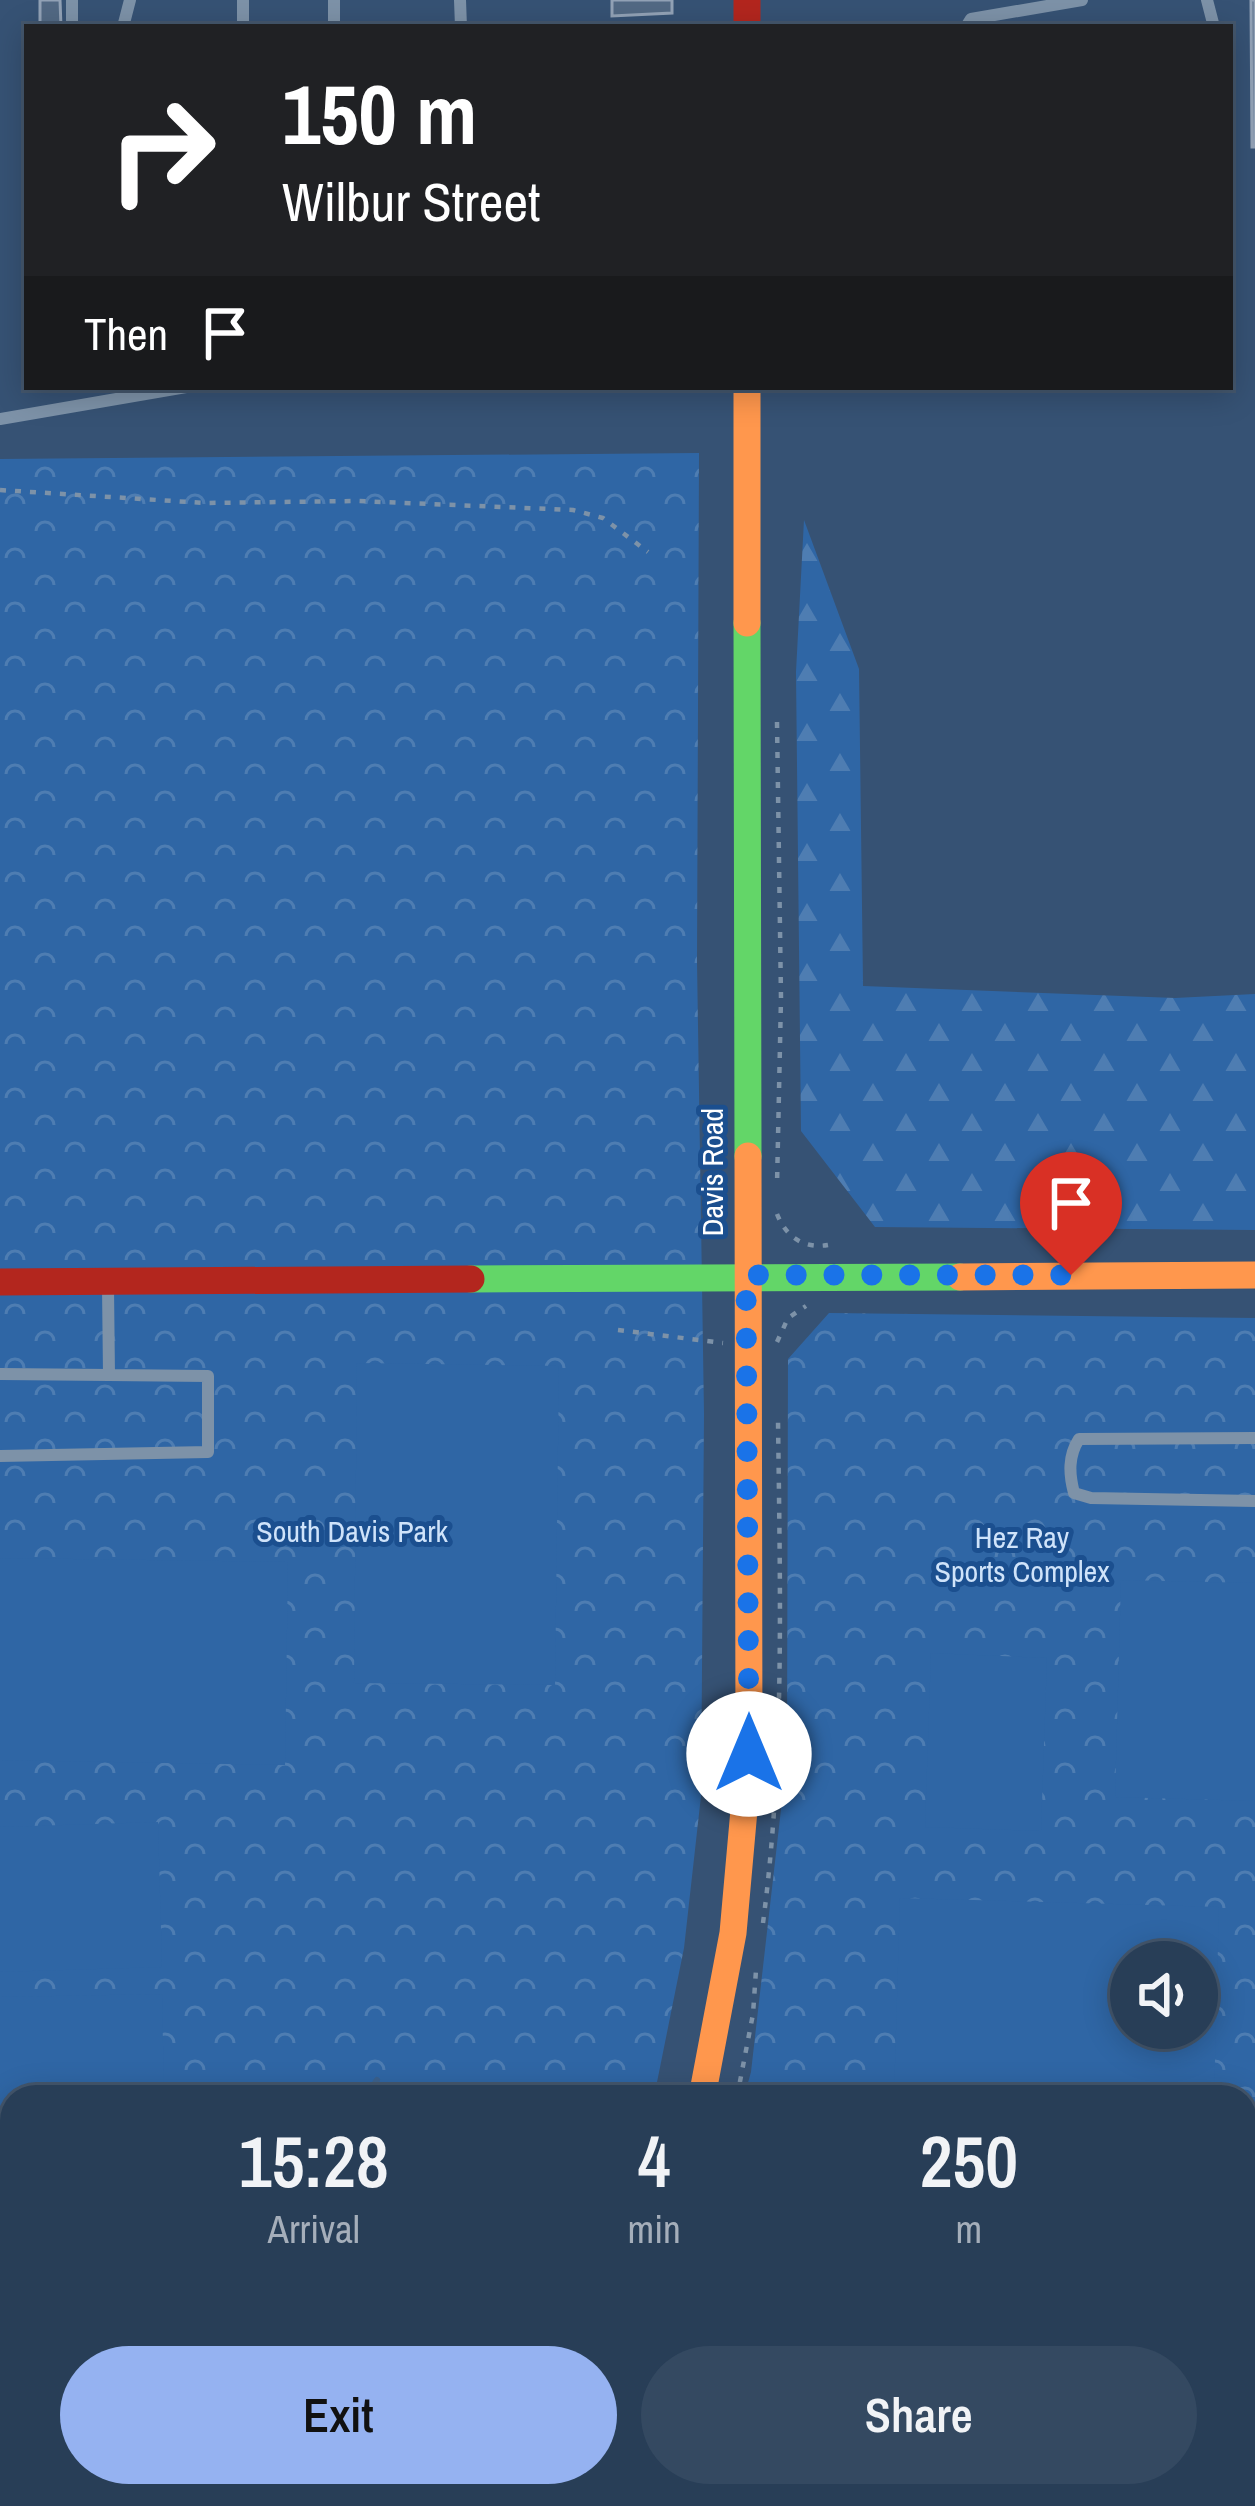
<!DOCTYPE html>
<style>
body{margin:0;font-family:"Archivo Narrow",sans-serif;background:#344961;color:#f1f3f6;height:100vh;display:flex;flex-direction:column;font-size:45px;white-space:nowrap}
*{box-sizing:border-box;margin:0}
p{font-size:39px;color:#a5aeba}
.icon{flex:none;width:66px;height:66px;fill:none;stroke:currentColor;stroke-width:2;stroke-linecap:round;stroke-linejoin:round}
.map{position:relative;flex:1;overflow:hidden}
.details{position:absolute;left:0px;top:2085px;width:1257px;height:423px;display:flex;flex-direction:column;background:#283e57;border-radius:36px 36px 0 0;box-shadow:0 6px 30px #0003,0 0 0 3px #44576d}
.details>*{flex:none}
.hud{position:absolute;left:24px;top:24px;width:1209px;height:366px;border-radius:0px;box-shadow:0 6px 30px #0003,0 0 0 3px #44576d;background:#202124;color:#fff;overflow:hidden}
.fabs{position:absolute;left:1110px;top:1941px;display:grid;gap:24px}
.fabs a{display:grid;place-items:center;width:108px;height:108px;border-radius:50%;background:#283e57;box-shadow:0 6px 30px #0003,0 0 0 3px #44576d;font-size:60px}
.pin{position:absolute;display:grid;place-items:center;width:102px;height:102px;color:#fff;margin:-123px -51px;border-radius:50% 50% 50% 0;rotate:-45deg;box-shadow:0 0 12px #0007}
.pin .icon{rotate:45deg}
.me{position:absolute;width:132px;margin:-66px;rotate:0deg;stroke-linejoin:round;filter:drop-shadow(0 0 9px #0008)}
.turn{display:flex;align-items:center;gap:42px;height:252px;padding:0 60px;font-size:54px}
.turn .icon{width:156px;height:156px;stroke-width:2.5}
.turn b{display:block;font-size:84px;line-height:102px}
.then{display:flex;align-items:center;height:114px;padding:0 60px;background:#0003;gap:24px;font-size:45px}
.eta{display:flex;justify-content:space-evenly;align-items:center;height:204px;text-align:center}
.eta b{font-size:72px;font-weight:600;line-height:84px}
.primary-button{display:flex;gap:24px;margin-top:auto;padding:24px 60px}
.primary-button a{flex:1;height:138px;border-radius:72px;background:#95b2f1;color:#111;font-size:48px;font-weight:600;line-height:138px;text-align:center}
.primary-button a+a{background:#344961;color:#f1f3f6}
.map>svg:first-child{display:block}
.forest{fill:url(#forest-firs)}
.park{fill:url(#park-crowns);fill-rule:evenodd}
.garden{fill:#2f66a5;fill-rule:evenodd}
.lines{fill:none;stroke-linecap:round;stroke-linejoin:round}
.stream{stroke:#3b618d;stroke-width:6}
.building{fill:#526984;stroke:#92a2b6;stroke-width:3}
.path{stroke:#7d92a8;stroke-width:4.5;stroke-dasharray:6 9;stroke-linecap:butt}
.lane{stroke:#7d92a8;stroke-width:12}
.fast{stroke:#63d668;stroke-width:27}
.slow{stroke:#ff974d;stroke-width:27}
.jam{stroke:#b3261e;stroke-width:27}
.route{stroke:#1a73e8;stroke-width:21;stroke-dasharray:0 37.8}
.labels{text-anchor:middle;stroke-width:10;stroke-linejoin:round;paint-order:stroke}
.street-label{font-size:30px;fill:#fff;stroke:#1b4f8f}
.park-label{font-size:30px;fill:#cfe3fa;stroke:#1b4f8f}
</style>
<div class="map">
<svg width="1255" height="2506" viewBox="0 0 1255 2506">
<defs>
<pattern id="forest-firs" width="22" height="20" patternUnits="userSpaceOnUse" patternTransform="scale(3)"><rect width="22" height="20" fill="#2f66a5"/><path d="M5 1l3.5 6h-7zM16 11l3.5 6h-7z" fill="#4e7db2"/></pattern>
<pattern id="park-crowns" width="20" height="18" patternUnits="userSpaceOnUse" patternTransform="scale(3)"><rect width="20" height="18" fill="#2f66a5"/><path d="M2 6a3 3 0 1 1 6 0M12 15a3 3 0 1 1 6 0" fill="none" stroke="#4e7db2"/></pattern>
</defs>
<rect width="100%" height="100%" fill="#365274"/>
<path class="forest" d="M804,520L859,669L863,986L1175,998L1255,994V1230L875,1227L801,1131L796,672Z"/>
<path class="park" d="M699,453L697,962L704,1414L701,1796L684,1948L654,2097H12V2496H511L507,2506H0V459Z
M829,1313L1255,1318V2506H602L607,2496H1245V2097H744L751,2072L787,1757L788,1359ZM1131,1962H1197V2028H1131Z"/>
<path class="garden" d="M357,1363L559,1366L555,1685L354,1683Z
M0,1558L288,1562L285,1765L0,1760Z
M1121,1580L1255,1583V1801L1115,1797Z
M931,1653L1047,1658L1041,1831L925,1827Z
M158,1822L162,1967L0,1972V1827Z
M900,1898L1219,1907L1214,2097H894ZM1131,1962H1197V2028H1131Z
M162,1994L164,2097H12V2142H0V1997Z
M861,2496H1210V2506H861Z"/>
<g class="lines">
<path class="stream" d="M366,2097L377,2080
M212,2506L220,2496"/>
</g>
<path class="building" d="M40,0H60L61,27H40Z
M612,0H672V13L612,16Z
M1251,0H1255V147H1252Z"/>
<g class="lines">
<path class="path" d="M0,490L205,503L357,501L573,510L603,518L648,552
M777,722L781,998L777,1185
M777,1214C786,1237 804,1249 828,1245
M618,1330L723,1343
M777,1342L788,1318L806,1306
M763,1923C785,1755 780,1588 778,1419
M737,2097L753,2014L756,1970"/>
<path class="lane" d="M243,0V27
M334,0V27
M460,0L461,27
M1207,0L1214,27
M72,27V0
M123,27L130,0
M966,27L971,19L1082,0
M0,419L186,387
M0,1374L109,1375L108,1287
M1255,1438L1079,1439C1068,1456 1069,1474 1074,1493L1091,1498L1255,1501
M0,1456L208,1452V1376L109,1375
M687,2506L691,2496"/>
<path class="fast" d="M747,623L748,1156
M471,1279L960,1277"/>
<path class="slow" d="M747,387V623
M960,1277L1255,1275
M702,2097L733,1933L749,1754L748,1156"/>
<path class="jam" d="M747,0V27
M0,1282L471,1279
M562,2506L566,2496"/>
</g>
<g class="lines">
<path class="route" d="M749,1754L746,1275H1071"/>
</g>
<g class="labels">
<g class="street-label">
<text transform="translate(713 1172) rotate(-90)" y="10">Davis Road</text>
</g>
<g class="park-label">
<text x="352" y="1542">South Davis Park</text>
<text x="1022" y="1548">Hez Ray<tspan x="1022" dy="34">Sports Complex</tspan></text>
</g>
</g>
</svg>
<div class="fabs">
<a><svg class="icon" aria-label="sound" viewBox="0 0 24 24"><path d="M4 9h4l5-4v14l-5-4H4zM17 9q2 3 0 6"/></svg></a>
</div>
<div class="pin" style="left:1071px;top:1275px;background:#d93025"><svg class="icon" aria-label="arrive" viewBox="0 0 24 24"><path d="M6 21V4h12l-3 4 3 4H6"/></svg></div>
<svg class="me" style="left:749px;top:1754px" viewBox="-20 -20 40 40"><circle r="19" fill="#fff"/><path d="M0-13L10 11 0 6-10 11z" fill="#1a73e8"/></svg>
<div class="hud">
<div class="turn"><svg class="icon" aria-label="right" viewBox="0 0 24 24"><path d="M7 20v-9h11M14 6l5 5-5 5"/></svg><div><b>150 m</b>Wilbur Street</div></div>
<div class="then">Then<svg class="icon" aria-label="arrive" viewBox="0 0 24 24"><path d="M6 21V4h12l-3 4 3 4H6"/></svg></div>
</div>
<section class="details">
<div class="eta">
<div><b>15:28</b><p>Arrival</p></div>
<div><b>4</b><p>min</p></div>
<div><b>250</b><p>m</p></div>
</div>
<div class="primary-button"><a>Exit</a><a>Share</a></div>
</section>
</div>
